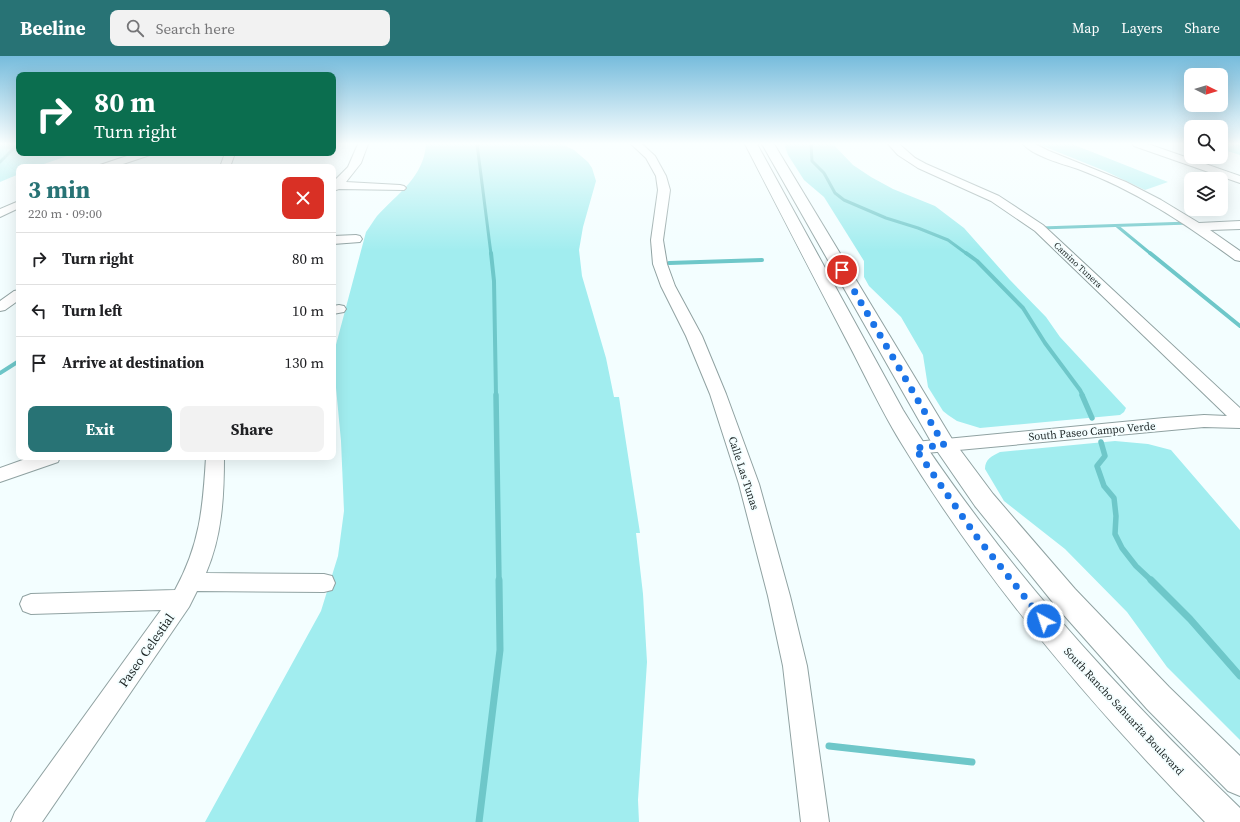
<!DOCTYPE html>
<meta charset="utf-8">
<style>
body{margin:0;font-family:"Source Serif 4",serif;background:#f2f2f2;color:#202124;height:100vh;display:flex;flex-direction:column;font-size:15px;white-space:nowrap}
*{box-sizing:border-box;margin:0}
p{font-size:13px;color:#757577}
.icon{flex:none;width:22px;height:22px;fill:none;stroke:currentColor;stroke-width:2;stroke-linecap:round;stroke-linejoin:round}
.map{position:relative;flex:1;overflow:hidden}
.drawer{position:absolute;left:16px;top:108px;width:320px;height:296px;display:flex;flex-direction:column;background:#fff;border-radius:8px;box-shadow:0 4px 16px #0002}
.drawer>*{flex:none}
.banner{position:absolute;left:16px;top:16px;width:320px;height:84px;border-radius:8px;box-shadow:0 4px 16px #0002;background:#0b6e4f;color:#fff;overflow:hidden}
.needle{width:26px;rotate:95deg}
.buttons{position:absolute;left:1184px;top:12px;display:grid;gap:8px}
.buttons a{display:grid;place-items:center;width:44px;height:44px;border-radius:8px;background:#fff;box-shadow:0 4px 16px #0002;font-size:20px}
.pin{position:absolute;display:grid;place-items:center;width:34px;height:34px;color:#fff;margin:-17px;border:2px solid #fff;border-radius:50%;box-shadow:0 1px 4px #0007}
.me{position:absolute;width:44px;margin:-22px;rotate:320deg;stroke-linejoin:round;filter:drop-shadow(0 0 3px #0008)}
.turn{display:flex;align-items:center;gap:14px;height:84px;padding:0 12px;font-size:18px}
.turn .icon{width:52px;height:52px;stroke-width:2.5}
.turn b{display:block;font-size:28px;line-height:34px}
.round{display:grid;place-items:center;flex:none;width:42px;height:42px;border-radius:8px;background:#f2f2f2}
.headline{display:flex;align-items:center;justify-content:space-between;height:68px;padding:0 12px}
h1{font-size:24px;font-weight:700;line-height:30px;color:#287375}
.primary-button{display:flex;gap:8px;margin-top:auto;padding:8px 12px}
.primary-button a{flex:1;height:46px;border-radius:8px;background:#287375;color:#fff;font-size:16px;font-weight:700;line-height:46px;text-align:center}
.primary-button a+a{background:#f2f2f2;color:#202124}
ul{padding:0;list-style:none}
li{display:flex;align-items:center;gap:12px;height:52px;padding:0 12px;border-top:1px solid #e0e0e0}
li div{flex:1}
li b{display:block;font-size:15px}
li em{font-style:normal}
header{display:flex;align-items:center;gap:24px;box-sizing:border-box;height:56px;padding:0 20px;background:#287375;color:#fff}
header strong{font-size:19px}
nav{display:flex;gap:22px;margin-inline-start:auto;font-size:14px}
.search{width:280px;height:36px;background:#f2f2f2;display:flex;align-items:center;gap:10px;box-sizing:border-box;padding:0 14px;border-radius:8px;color:#757577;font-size:15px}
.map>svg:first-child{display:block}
.green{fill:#a1edef}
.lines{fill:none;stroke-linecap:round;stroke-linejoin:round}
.stream-far3{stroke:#6ec7c9;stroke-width:3}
.stream-far2{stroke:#6ec7c9;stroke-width:4}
.stream-far1{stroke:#6ec7c9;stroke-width:5.5}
.stream{stroke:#6ec7c9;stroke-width:7}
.minor-casing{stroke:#90a2a2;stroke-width:2}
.tertiary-casing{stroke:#90a2a2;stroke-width:2}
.minor{fill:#fff;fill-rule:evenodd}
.tertiary{fill:#fff;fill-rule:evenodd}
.route{stroke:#1a73e8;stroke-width:7;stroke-dasharray:0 12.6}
.labels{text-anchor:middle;stroke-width:3.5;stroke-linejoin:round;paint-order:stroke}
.far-street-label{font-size:9px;fill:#1e2525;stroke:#f3feff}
.street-label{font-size:11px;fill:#1e2525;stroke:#f3feff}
.near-street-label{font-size:13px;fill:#1e2525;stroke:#f3feff}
</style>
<header>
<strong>Beeline</strong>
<div class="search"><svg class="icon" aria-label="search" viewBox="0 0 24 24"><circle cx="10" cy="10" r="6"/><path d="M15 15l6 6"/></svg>Search here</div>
<nav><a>Map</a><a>Layers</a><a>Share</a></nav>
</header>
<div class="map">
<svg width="1240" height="766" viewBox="0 0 1240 766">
<rect width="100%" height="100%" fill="#f3feff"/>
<path class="green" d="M0,88H19V97H76L35,111H19V118L0,126Z
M426,88H562L574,94L588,106L592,112L596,125L583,171L579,194L582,220L606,302L614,341H619L640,477H636L643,538L647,606L638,744L639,766H205L321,555L338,500L344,455L341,385L333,300L366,176C370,171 373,165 377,160C397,138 424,121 426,88Z
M784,88H833L853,109L871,121L893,133L935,150L964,172L1010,224L1046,261L1060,281L1126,352L1124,356L1120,359L980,372L957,365L948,359L943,355L928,331L923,299L901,261L869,230L864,221V205L824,141L804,124L788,99Z
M1038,88H1072L1168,126L1145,134L1105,115Z
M1221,88H1240V99L1221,93Z
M1115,385L1148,388L1171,394L1240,474V684L1167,611L1127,556L1065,493L1004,445L985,413C985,403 992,400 1000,396Z"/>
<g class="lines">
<path class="stream-far3" d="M477,88L491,198
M811,88L812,105L824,117L835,137L844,144L886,162L918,172L948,184L967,198
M1237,88L1240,89
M0,106L18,88
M1117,170L1151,198
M1041,172L1189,167"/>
<path class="stream-far2" d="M491,197L494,225L496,340
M966,197L977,205L1023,252L1045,287L1080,334L1083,340
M1150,197L1240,270
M669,207L762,204
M0,317L19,305"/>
<path class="stream-far1" d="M496,339L499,525
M1082,339L1092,362
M1101,386L1105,400L1097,410L1104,430L1114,442L1116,460L1115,478L1122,492L1136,510L1152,525"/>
<path class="stream" d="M1151,524L1190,563L1240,620
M829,690L972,706
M479,766L500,594L499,524"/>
<defs>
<path id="minor" d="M358,88H368L361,107L346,126L400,129L404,130L406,132L404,134L339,133L333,135V126L348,111Z
M631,88H642L655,100L666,120L670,134L663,184L667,208L675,230L702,280L726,338L759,428L790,540L807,610L829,766H801L783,610L768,540L739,428L710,338L686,280L661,230L653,208L651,184L658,134L656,120L646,102Z
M888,88H899L915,102L926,108L999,140L1043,169L1240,352V372L1204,371L915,398L909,397L906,392L909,387L915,386L1164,362L1204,359L1227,360L1035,175L991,145L918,112L898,99Z
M1023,88H1035L1049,95L1126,126L1161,144L1199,167L1240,165V173L1210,174L1240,195V205L1235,204C1186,168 1135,134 1078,113C1063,108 1033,100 1023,88Z
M1133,88H1148L1240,120V127L1134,90Z
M136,97H151L150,99L114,111H99L100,109Z
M222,97H232L234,100L230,111H220L224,100Z
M19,145V152L0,161V153Z
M356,179L360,180L362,183L360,186L333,188V180Z
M19,234V244L5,254L0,255V245L14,235Z
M339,249L344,250L346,253L344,256L333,258V250Z
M31,401H60L58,406L0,426V412Z
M206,401H224C224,441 222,480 206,517L324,518L332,520L335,527L332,534L324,536L197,535L189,551L42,766H11L15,756L161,554L31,558L23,555L20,548L23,541L31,538L175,534C200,488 203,452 206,401Z"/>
<path id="tertiary" d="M745,88H757L903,354C926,392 952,428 979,464C1057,568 1147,662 1240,752V766H1205C1091,650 985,525 900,385C880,352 864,317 846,283C812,218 778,153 745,88Z
M762,88H774L952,383L993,438L1075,533L1169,631L1240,700V740L1228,735L1147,653L1055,549L975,450L933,389Z"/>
</defs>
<use href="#minor" class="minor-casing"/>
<use href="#tertiary" class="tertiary-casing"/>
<use href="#minor" class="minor"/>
<use href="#tertiary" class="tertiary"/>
</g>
<linearGradient id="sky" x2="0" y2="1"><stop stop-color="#77bcdc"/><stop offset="0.45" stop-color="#faffff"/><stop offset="1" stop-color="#faffff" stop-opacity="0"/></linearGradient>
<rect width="1240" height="195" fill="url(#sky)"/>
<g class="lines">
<path class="route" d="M842,214L944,389L915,392L976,480L1044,565"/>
</g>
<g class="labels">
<g class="far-street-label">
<text transform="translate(1078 209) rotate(43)" y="3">Camino Tunera</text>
</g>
<g class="street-label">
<text transform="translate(1092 375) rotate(-5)" y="4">South Paseo Campo Verde</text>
<text transform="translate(744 417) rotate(72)" y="4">Calle Las Tunas</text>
<text transform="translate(1124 655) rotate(47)" y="4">South Rancho Sahuarita Boulevard</text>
</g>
<g class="near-street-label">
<text transform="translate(146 594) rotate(-55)" y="5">Paseo Celestial</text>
</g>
</g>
</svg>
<div class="buttons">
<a><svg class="needle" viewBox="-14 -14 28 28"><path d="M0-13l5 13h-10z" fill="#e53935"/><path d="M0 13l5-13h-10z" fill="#757577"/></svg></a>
<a><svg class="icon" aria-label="search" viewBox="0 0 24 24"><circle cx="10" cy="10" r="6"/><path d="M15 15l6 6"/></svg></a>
<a><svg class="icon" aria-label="layers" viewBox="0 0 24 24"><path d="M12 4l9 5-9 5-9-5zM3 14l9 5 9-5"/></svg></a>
</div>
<div class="pin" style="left:842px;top:214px;background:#d93025"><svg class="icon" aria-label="arrive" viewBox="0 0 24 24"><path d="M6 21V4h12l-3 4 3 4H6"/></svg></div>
<svg class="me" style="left:1044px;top:565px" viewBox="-20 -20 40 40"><circle r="17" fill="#1a73e8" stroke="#fff" stroke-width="3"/><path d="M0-11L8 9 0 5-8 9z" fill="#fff"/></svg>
<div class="banner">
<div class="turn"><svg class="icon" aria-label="right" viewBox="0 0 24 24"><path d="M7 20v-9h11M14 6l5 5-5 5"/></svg><div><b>80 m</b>Turn right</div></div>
</div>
<section class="drawer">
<div class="headline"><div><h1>3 min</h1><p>220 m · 09:00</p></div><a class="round" style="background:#d93025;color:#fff"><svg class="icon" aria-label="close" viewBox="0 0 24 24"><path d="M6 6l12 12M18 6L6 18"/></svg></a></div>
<ul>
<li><svg class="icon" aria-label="right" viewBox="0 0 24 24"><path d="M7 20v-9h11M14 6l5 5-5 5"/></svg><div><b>Turn right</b></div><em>80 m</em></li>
<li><svg class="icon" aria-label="left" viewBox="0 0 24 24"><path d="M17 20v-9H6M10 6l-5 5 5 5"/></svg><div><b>Turn left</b></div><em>10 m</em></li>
<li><svg class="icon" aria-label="arrive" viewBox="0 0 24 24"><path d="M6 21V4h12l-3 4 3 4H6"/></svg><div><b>Arrive at destination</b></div><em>130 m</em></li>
</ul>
<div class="primary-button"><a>Exit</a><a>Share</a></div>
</section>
</div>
